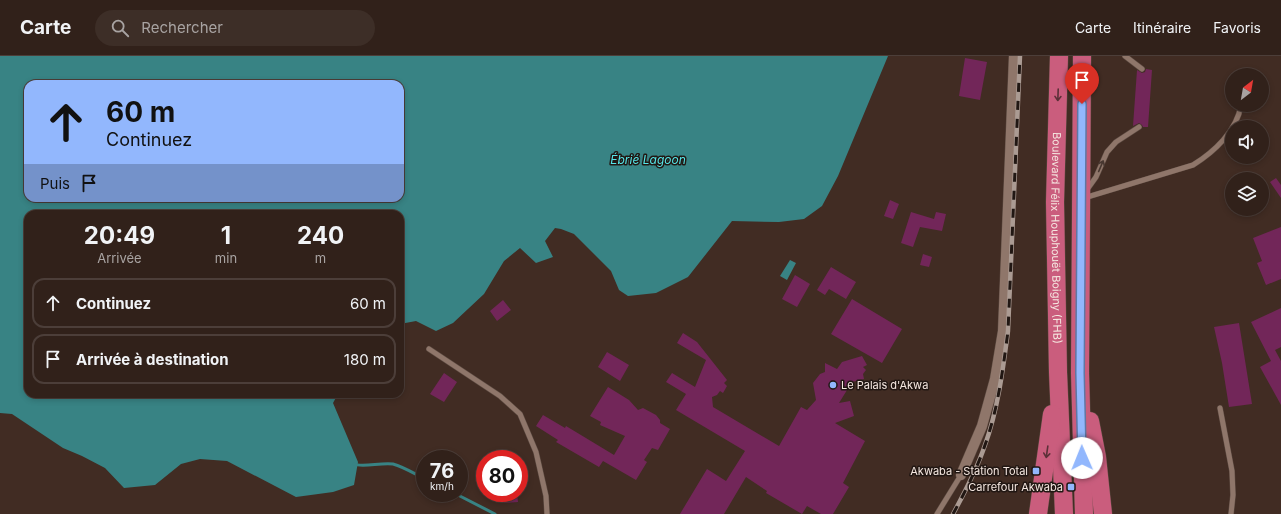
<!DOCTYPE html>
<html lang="fr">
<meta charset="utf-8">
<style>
body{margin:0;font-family:Inter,sans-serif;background:#3d2e27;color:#f1f3f6;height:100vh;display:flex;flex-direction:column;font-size:15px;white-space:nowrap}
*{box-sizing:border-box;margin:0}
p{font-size:13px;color:#a8a3a2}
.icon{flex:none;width:22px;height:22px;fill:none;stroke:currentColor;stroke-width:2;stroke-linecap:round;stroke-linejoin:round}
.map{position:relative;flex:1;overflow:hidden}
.details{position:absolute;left:24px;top:154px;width:380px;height:188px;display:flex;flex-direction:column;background:#31211a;border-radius:12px;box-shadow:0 2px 6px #0003,0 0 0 1px #4c3e39}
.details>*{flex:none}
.top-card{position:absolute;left:24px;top:24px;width:380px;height:122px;border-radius:12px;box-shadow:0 2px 6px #0003,0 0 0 1px #4c3e39;background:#92b7fd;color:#111;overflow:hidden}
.needle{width:26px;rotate:31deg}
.controls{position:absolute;left:1225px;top:12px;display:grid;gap:8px}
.controls a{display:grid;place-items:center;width:44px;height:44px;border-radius:50%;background:#31211a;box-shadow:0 2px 6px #0003,0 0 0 1px #4c3e39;font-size:20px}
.speed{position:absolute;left:416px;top:394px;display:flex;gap:8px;font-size:20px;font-weight:700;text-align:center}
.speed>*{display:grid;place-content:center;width:52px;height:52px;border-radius:50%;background:#31211a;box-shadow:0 2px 6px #0003,0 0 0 1px #4c3e39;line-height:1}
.speed small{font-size:10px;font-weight:400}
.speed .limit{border:6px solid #d22;background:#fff;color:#111}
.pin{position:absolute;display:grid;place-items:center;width:34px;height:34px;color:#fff;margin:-41px -17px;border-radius:50% 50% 50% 0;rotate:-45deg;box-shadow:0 0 4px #0007}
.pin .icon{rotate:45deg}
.me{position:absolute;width:44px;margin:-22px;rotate:359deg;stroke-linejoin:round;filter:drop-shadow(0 0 3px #0008)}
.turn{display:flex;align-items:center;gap:14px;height:84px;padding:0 16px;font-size:18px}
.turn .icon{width:52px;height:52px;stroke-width:2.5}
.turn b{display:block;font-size:28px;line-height:34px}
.then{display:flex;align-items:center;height:38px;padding:0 16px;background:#0003;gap:8px;font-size:15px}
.eta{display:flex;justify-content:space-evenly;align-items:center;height:68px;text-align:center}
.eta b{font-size:24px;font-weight:700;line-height:28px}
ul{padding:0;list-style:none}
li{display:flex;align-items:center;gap:12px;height:50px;margin:0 8px 6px;padding:0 8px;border:2px solid #4c3e39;border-radius:12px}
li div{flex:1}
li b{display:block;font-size:15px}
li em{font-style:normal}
header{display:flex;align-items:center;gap:24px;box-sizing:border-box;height:56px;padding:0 20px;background:#31211a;border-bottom:1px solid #4c3e39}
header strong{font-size:19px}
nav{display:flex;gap:22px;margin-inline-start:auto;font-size:14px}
.search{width:280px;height:36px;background:#3d2e27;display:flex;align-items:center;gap:10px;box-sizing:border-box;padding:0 14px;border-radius:22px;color:#a8a3a2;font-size:15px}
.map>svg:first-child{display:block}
.water{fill:#388384;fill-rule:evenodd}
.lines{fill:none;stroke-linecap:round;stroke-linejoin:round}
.stream{stroke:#388384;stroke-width:3}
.building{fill:#722659}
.lane-casing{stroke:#5d4b42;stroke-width:6}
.street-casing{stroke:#5d4b42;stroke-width:11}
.highway-casing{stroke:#5d4b42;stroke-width:19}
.lane{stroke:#8f766a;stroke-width:5}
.street{stroke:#8f766a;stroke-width:10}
.highway{stroke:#ca5d7d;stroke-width:18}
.rail-casing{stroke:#ab9b93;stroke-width:4.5}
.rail{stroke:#211713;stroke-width:3;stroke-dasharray:9;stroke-linecap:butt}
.oneway{stroke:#5c3038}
.oneway2{stroke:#483831}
.route-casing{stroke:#5f77a4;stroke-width:10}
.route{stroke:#92b7fd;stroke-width:7}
.poi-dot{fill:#92b7fd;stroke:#211713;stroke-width:1.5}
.labels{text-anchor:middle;stroke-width:3;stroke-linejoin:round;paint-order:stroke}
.street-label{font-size:11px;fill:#f5e7e0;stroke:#211713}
.poi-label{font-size:11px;fill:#f5e7e0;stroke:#211713;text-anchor:end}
.water-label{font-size:12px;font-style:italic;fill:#56e7e9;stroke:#211713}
</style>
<header>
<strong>Carte</strong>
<div class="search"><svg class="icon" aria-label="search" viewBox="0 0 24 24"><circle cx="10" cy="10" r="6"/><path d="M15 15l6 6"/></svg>Rechercher</div>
<nav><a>Carte</a><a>Itinéraire</a><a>Favoris</a></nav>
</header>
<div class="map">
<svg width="1281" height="458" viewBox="0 0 1281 458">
<rect width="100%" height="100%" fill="#412c23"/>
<path class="water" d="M0,0H888L838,120L822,150L804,163L779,166L732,165L688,221L656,237L628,240L619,234L611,215L574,178L561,173L555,172L545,185L553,201L536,207L520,192L504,205L484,238L453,267L436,275L416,265L400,268V158H28V338H338L333,347L358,406L354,429L333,436L296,441L227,405L200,403L181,408L155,429L124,432L105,412L82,400L63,392L12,358L0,357ZM28,28H400V142H28Z
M790,204L796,207L787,224L780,220Z"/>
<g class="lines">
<path class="stream" d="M354,408C362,412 382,406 393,408C404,411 415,418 425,423
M454,437L495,458"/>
</g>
<path class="building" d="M965,2L987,6L980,44L959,40Z
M1146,13L1152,14L1148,71H1143L1142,69L1139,67L1133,70L1137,14L1142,17L1145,16Z
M1276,122L1281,129V142L1270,126Z
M890,144L899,148L893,163L884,160Z
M911,156L934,163L936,156L946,158L942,175L920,171L913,191L901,187Z
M1281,171V223L1266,229L1257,207L1262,205L1253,182Z
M923,198L932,201L929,211L920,209Z
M831,211L856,226L846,243L829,233L825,239L817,234Z
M795,219L810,228L797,251L782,243Z
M852,243L902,273L882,307L831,278Z
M503,244L511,254L497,265L490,255Z
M1281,252V291L1275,294L1281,305V349L1260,311L1271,305L1251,266Z
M1239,267L1252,348L1229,351L1222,307L1214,271Z
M683,277L697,286L727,324L724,327L727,330L723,337L720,335L717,339L712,341L713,351L779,390L801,351L807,354L816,344L813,327L820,318L825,316V307L837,313L842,306L862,300L867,309L863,311L866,314L863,318L864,323L852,326L839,347L850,345L854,360L835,367L865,385L843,427L849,431L833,458H821L807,450L802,458L766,437L767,435L746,421L724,458H680L707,413L726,425L745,395L676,354L686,338L666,326L672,317L695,331L706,304L677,287Z
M607,296L629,309L620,325L598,311Z
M444,317L457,326L444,346L430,338Z
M608,331L629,344L638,354L643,352L656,359L660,364V367L670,373L658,394L652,392L644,404L647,406L636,424L603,405L599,411L556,386L558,384L536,370L543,359L565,372L566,370L614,399L625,380L600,369L601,366L590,360Z
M503,437H517L518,446L504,447Z"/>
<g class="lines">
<defs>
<path id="lane" d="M1125,0L1142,13
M1086,135L1096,121L1107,96L1116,86L1139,71
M1084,142L1193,109C1214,96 1237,75 1241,49
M429,293L500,340L520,358L536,396L546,440L547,458
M1220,352L1232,415L1233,439L1231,458
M937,458L961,419"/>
<path id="street" d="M961,419L982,370L995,323L1003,275L1014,0"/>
<g id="highway">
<path id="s1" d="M1059,0L1055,146L1058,316L1064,458"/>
<path d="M1082,0L1080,317L1084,458"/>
<path d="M1090,365L1097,401L1103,458"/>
<path d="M1038,458L1052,358"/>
</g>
</defs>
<use href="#lane" class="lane-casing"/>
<use href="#street" class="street-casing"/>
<use href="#highway" class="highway-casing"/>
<use href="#lane" class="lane"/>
<use href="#street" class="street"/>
<use href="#highway" class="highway"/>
<defs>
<path id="rail" d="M953,458C965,436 977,413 985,389C998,353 1003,313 1008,275L1020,0"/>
</defs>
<use href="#rail" class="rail-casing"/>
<use href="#rail" class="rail"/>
</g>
<defs><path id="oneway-shaft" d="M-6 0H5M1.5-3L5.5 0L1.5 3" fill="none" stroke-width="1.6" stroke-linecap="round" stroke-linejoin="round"/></defs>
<g class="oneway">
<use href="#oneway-shaft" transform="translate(1058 39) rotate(92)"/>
<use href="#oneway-shaft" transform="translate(1047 396) rotate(98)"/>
</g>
<use class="oneway2" href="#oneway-shaft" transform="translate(1101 110) rotate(-67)"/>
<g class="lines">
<defs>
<path id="route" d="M1082,402L1080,317L1082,48"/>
</defs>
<use href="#route" class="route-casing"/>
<use href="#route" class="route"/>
</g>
<g class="poi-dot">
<circle cx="833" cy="329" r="4"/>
<rect x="1032" y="411" width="8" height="8" rx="2"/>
<rect x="1067" y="427" width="8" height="8" rx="2"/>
</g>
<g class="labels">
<g class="street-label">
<text dy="4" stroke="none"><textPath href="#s1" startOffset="182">Boulevard Félix Houphouët Boigny (FHB)</textPath></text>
</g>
<g class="poi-label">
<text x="841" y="333" text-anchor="start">Le Palais d'Akwa</text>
<text x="1028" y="419">Akwaba - Station Total</text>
<text x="1063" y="435">Carrefour Akwaba</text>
</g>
<g class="water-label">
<text x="648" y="108">Ébrié Lagoon</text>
</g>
</g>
</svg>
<div class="controls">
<a><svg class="needle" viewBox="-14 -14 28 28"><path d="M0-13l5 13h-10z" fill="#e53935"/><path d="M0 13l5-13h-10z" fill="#a8a3a2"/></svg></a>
<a><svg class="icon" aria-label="sound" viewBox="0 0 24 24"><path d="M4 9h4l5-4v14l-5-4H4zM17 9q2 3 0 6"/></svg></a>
<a><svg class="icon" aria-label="layers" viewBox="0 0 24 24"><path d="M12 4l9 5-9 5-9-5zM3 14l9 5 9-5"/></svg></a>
</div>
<div class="speed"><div>76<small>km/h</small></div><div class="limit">80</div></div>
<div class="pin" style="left:1082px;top:48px;background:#d93025"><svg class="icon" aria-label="arrive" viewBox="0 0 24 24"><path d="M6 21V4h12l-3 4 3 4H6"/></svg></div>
<svg class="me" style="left:1082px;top:402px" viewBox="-20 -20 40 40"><circle r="19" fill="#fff"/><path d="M0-13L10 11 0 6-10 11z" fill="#92b7fd"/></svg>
<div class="top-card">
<div class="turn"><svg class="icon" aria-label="ahead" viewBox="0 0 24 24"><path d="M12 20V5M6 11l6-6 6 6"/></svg><div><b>60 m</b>Continuez</div></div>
<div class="then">Puis<svg class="icon" aria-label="arrive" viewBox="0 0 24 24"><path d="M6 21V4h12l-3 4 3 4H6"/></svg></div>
</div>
<section class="details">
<div class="eta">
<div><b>20:49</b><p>Arrivée</p></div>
<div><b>1</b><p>min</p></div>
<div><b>240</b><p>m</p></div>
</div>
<ul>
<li><svg class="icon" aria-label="ahead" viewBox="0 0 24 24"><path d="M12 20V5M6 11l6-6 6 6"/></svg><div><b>Continuez</b></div><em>60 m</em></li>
<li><svg class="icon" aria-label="arrive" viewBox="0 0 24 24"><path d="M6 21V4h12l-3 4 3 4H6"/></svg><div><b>Arrivée à destination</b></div><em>180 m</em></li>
</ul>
</section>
</div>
